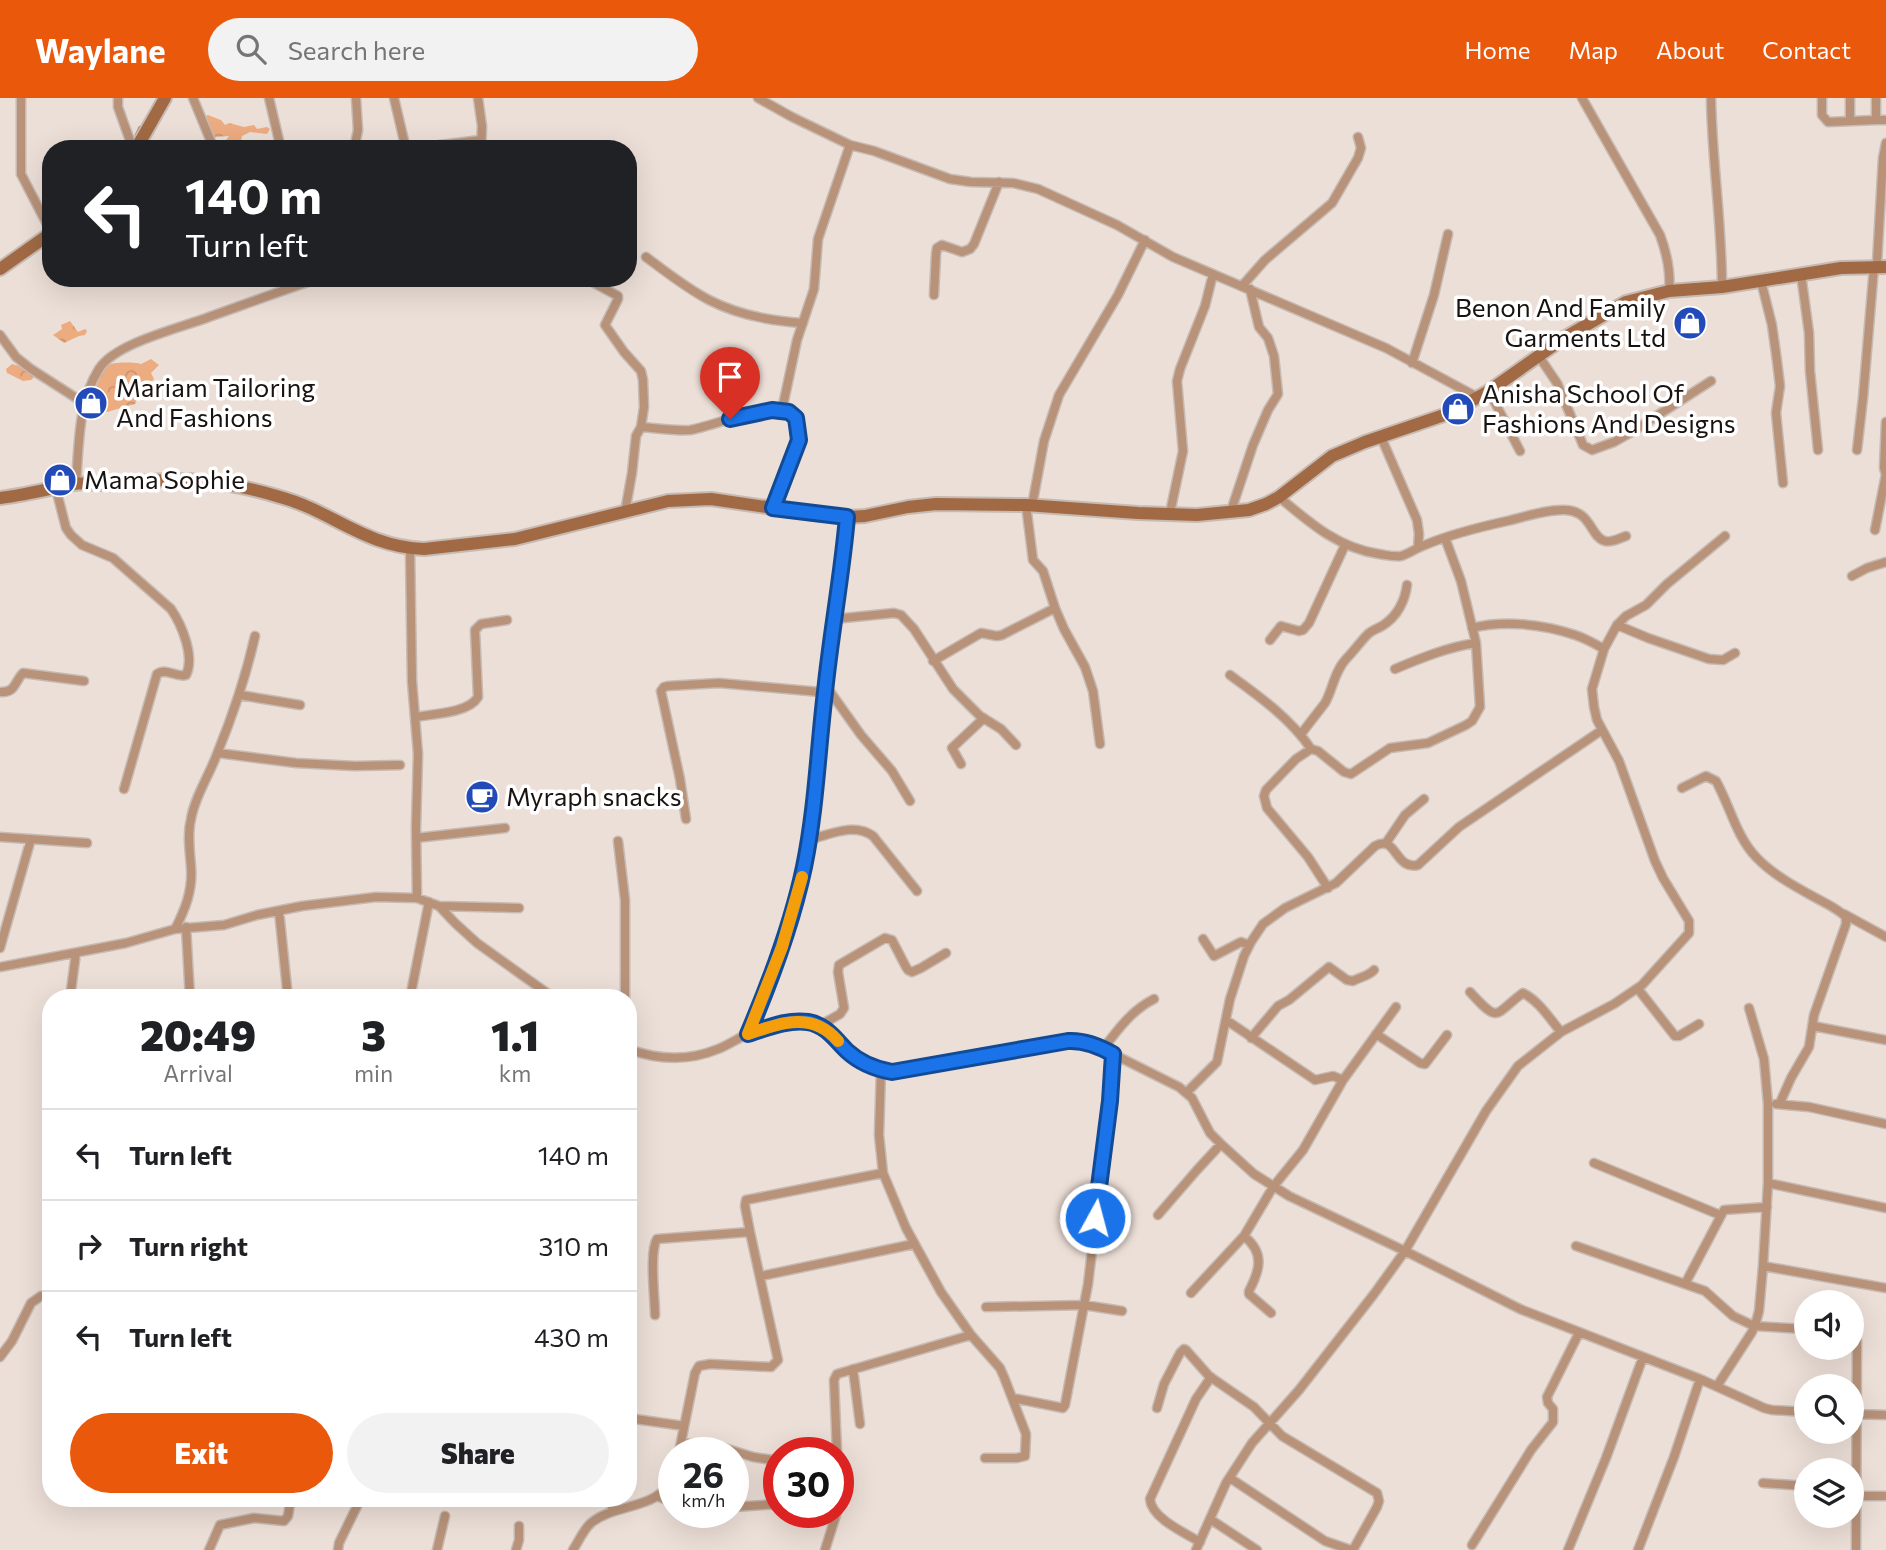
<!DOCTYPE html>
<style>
body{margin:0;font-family:Commissioner,sans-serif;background:#f2f2f2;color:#202124;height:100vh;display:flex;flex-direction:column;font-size:26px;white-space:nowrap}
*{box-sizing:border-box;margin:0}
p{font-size:23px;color:#757577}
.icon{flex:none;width:38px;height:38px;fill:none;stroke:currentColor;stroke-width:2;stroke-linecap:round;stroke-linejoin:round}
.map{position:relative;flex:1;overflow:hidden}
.panel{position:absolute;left:42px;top:891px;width:595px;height:518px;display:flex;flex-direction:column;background:#fff;border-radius:28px;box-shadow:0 7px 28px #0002}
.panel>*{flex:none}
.hud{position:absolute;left:42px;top:42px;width:595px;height:147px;border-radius:28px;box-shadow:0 7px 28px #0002;background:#202124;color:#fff;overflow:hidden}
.fabs{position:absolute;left:1794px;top:1192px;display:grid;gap:14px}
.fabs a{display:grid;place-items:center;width:70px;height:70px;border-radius:50%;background:#fff;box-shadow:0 7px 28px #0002;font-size:35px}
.speed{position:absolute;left:658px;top:1339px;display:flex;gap:14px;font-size:35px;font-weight:700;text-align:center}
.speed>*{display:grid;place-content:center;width:91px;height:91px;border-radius:50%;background:#fff;box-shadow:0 7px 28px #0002;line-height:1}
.speed small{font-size:18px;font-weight:400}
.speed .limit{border:10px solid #d22;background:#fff;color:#111}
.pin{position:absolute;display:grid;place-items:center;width:60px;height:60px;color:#fff;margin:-72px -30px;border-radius:50% 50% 50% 0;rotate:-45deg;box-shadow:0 0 7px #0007}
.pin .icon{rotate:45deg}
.me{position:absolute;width:77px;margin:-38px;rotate:7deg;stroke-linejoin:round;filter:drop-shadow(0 0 5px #0008)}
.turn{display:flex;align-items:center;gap:24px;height:147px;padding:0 28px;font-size:32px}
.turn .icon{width:91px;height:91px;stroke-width:2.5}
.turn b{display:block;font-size:49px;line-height:60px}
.eta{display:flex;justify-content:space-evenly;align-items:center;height:119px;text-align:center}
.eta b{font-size:42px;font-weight:800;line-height:49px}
.cta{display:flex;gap:14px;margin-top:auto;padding:14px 28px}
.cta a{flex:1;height:80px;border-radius:42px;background:#ea580c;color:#fff;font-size:28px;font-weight:800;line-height:80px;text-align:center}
.cta a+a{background:#f2f2f2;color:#202124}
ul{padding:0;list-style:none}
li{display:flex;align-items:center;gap:21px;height:91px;padding:0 28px;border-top:2px solid #e0e0e0}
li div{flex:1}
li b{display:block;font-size:26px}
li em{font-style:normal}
header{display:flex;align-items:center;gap:42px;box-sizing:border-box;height:98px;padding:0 35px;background:#ea580c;color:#fff}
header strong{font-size:33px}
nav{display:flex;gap:38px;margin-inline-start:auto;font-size:24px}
.search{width:490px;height:63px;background:#f2f2f2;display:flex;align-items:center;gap:18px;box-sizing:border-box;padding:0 24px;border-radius:38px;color:#757577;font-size:26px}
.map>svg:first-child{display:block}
.forest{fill:url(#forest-crowns)}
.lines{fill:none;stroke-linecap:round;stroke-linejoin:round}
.stream{stroke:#965a2e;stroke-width:2.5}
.street-casing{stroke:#c6bab3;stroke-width:11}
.secondary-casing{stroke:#c6bab3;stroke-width:16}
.street{stroke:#b89279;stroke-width:8}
.secondary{stroke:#a16a44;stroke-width:12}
.route-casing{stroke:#114b97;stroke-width:18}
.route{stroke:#1a73e8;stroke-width:12}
.slow{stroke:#f59e0b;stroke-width:12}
.labels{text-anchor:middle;stroke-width:7;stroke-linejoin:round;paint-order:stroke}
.poi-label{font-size:26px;fill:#181310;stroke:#fff;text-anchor:start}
</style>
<header>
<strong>Waylane</strong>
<div class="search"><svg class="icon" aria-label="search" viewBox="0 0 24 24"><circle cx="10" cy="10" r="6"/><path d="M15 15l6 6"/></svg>Search here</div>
<nav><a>Home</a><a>Map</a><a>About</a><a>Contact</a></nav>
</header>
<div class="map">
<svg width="1886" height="1452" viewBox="0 0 1886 1452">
<defs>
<pattern id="forest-crowns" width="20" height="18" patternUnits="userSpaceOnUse" patternTransform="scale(1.75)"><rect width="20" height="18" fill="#edac80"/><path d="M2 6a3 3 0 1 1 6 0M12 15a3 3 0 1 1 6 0" fill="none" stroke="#ca936e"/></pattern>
</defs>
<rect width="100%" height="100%" fill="#ecdfd7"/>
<path class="forest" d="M208,17L221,22L225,27L229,25L244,29L254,27L257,31L267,29L270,31L267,36L250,34L242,38L239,51H219L229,38L213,39L203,28L202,20Z
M70,223L78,234L85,231L87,233L85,237L79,238L64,245L53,237L62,231L61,227Z
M151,261L159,267L151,275L154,281L140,295L135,306L107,314L92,305L101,273C105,271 107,267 111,266C117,264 136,264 141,266Z
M12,266L23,269L36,277L31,282L23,283L7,275L6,271Z"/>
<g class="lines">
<path class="stream" d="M136,37L140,29"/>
<defs>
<path id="street" d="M21,0V76L51,134
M118,0V9L133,51
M193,0L214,51
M269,0L281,51
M394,0L406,51
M478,0L482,28L481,51
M758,0L792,19L850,47L874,53L950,81L971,84L1013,85L1038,91L1117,127L1173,159L1386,250L1477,299
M1582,0L1660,137C1667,156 1671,173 1669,193
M1711,0C1712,63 1722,126 1722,189
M1822,0V17L1828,24L1876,22
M1850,0V23
M1876,0V22H1886
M354,51L358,32L356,0
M408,51L481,42
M646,159C666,174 686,190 709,202C738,217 771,223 803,225
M1883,168L1877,165L1883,60L1886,45
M1801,176L1809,235L1810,273L1818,352
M585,180L618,198V201L605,227L624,254L641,273L643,282L644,309L641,329L636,338L632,375L625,414
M1761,183L1772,227L1777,263L1780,288L1776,315L1783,385
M1242,188L1265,162L1332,105L1358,60L1361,50L1358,39
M934,197L936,156L937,150L942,147L962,154L970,151L974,146L999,84
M0,237L16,259L31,271L84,305
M1538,257L1557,285L1583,347L1592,352L1614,344L1630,335L1711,283
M1412,265L1434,197L1448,136
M1489,293L1520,353
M782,312L797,242L814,191L818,141L850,47
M1886,324L1884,370L1886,377
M641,329C657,330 674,333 690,332C712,329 781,298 795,320C799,326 799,335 799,342L773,410
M1381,339L1417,422L1419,436L1418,450
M1857,352L1863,300L1874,169
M76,385C79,347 78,304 99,271C115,245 180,230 209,219C246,206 283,192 320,180
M56,391L66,430L71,437L82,447L113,460L171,511C182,527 195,559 186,577C176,580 166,569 157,576L124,691
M1279,399C1310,425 1338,450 1379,456C1386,457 1393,459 1401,458C1409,456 1416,450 1425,447C1451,436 1480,429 1507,423C1525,419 1546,411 1565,412C1592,413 1590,439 1605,443C1611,445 1620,440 1626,438
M1026,407L1033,462L1043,473L1055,510L1064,531L1085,569L1093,593L1100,646
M1032,408L1044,343L1059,297L1118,197L1145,142
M1231,413L1253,347L1268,312L1278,296L1274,258L1268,240L1259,229L1250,191
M1170,415L1183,353L1177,283L1180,271L1205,208L1213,176
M1875,432L1886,376
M410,451L412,583L418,656L416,729L417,800
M1852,478L1867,470L1886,464
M834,521L894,515L901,517L914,531L953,591L980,618L1001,631L1016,647
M1617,527L1648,540L1709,561L1723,562L1735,555
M1472,530C1504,522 1543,526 1575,537C1585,540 1595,546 1604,551
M1270,542L1281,528L1299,533L1303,532L1309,525L1345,447
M933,563L981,535L997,538L1002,537L1055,510
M1395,571C1421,560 1448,549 1476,545
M1230,577C1259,598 1291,621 1311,651
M0,594C16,595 14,584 23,575L84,583
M240,597L300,607
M415,619C433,616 469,615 478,599L475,532L481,526L507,522
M1301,636L1325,605C1333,591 1334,574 1346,561C1354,553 1360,544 1368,536C1372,532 1377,531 1382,528C1397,519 1405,503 1407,487
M218,655L296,665L355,668L400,667
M961,666L952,650L984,620
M1682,690L1706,678L1716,683C1730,708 1736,738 1756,759C1772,776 1794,788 1814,799C1825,805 1837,810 1846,819V826L1814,917L1809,949L1791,980L1780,1005
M686,721L680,681L661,593L664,589L668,588L719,585L831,595L861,637L892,673L910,703
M0,739L87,745
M416,740L505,730
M808,742C829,737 854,724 873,738L917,793
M618,743L625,802V900
M1386,745L1405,717L1424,701
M1328,790L1308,759L1267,710L1264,698L1266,692L1296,661L1311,651L1318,653L1344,674L1351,676L1390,650L1428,645L1466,627L1472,623L1480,609L1476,545L1461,483L1445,440
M439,808L519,810
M279,813L288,900
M1844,816L1886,839
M186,829L190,900
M175,831C185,812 193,792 191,769C190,753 187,737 191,721C195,698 209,678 217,656C233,617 246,578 255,538
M1203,841L1214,858L1241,844L1249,847
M0,850L31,741
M0,869L126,845L175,831L224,827L257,817L302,808L376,799L417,800L439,808L455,825L477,845L554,900
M1638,891L1675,938H1679L1699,926
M1470,894C1500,927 1494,916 1523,895C1539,903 1550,921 1561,934
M70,900L76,855
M410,900L429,804
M1226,922L1315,982L1333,978L1343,982
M819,928L840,916L844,910L838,874L839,867L885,840L892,842L906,869L908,872L912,874L921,870L946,855
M1813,928L1886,942
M748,936L782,849L804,770L816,693L825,594L844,449L847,419
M1376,936L1420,965L1425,966L1447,937
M1251,940L1278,908L1289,902L1329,869L1347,882L1353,883C1360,879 1369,878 1374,872
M628,951C658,962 689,963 718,951C728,947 737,941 747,936C764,928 786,923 805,924C829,926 840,948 857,961C867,969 879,972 892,974L1058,944L1078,943L1087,945L1107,953L1179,989L1192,1000L1210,1035L1221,1046L1254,1076L1289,1098L1405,1153L1520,1211L1700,1281L1764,1310L1772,1312L1806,1314
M1103,951C1118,931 1132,912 1154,901
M881,972L879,1037L883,1075L906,1130L941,1194L971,1237L1000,1270L1004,1279L1026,1336L1025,1358L1017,1360H985
M1187,994L1217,964L1230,901L1244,858L1251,844L1263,826L1285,810L1336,785L1375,748C1397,736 1394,772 1418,767L1459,729L1602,632
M1776,1006L1809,1009L1886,1026
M1594,1065L1720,1117
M1768,1085L1886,1110
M1158,1117L1197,1072L1221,1046
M1244,1138C1265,1155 1260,1172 1249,1193V1196L1271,1215
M1576,1148L1705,1193L1733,1218L1754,1228L1806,1231
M1763,1168L1886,1190
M761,1178L914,1146
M1685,1186L1724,1112L1767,1109
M1191,1195L1244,1138L1273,1089L1303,1052L1343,982L1396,909
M986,1209L1084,1207L1122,1213
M655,1217C655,1200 649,1154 657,1141L750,1134
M1852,1235L1856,1238L1857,1243L1856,1452
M0,1259L12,1243L31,1205L41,1198L51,1197
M853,1271L860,1326
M1717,1288L1752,1234L1756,1224L1759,1213L1763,1168L1768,1085V1006L1764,961L1749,910
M1013,1300L1063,1310L1065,1307L1088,1186L1110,1003L1113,956
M1157,1310L1164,1286L1180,1255L1184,1251L1186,1252L1209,1278L1254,1309L1282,1338L1377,1395L1379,1403L1377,1409L1353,1452
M1852,1316L1886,1317
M628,1320L684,1328
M681,1345L721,1349L753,1359L779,1363
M679,1354L695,1275L699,1268L710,1266L771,1269L778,1262L750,1134L745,1108L746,1102L883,1075
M837,1354L834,1282L837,1276L971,1237
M838,1379L840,1401L838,1409
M1230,1380L1325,1443L1351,1452
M1763,1385L1806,1388
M657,1398L674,1405
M1857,1398H1886
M610,1400L613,1413
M733,1409L779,1406
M1210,1421L1257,1452
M1200,1444C1185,1435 1151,1420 1150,1401L1196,1301L1211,1279
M1472,1447L1531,1352L1553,1324V1311L1548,1305L1547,1299L1579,1235
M209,1452L220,1427L254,1420L284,1423L288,1418L291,1400
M338,1452L339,1445L361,1400
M437,1452L445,1418
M516,1452L519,1442V1428
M573,1452C578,1444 584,1431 591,1425C618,1403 660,1414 674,1376
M825,1452L837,1414
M1196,1452L1226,1385L1252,1345L1299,1292L1374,1196L1405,1153L1486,1013L1518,968L1561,934L1614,906L1642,887L1689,835V823L1663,780L1655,763L1619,663L1597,622L1594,609L1592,591L1604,551L1617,527L1626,518L1646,507L1667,486L1725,438
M1568,1452L1606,1360L1643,1259
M1638,1452L1674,1359L1700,1281"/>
<path id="secondary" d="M136,51L165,0
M0,171L51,135
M0,400C25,397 49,391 73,386C85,384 99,387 111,386C134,385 157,381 180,382C211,382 251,390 280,399C332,413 365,449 424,451L515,441L668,403L711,401L814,416L847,419L865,418L908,409L936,406L1026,407L1138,415L1197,417L1249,412L1266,406L1279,399L1332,358L1365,344L1450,315L1489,293L1564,240L1626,204L1669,193L1722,189L1841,170L1886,169"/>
</defs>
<use href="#street" class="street-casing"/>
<use href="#secondary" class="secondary-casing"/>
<use href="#street" class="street"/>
<use href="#secondary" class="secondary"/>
</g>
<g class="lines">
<defs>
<path id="route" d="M730,321L772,312L789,314L796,320L799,342L773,410L847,419C842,477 831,535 825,594C818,652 816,711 804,769C792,826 771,882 748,936C767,930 788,921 808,924C826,927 835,941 847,953C860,965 875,971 892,974L1068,943C1084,942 1099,948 1113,956L1110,1003L1095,1120"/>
</defs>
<use href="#route" class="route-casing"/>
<use href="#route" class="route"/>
<path class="slow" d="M802,779L782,849L748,936C781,925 812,913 838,943"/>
</g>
<defs>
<symbol id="shop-disc" viewBox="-11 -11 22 22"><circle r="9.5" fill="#224bb9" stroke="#fff"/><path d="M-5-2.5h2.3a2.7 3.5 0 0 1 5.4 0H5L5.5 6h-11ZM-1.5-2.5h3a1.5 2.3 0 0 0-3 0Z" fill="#fff"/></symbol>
<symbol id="cafe-disc" viewBox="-11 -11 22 22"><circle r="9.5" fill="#224bb9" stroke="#fff"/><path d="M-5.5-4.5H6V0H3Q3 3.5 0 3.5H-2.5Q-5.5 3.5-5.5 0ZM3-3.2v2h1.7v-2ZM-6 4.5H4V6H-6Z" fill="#fff"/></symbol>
</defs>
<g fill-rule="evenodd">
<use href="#shop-disc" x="1671" y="206" width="38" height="38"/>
<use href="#shop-disc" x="72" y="286" width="38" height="38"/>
<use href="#shop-disc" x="1439" y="292" width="38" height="38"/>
<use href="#shop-disc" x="41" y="363" width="38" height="38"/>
<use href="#cafe-disc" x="463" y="680" width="38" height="38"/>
</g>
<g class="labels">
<g class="poi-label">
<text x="1666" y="219" text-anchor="end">Benon And Family<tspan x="1666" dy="30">Garments Ltd</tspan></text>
<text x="116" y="299">Mariam Tailoring<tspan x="116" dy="30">And Fashions</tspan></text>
<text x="1482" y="305">Anisha School Of<tspan x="1482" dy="30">Fashions And Designs</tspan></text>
<text x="84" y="391">Mama Sophie</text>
<text x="506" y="708">Myraph snacks</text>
</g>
</g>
</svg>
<div class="fabs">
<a><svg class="icon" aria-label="sound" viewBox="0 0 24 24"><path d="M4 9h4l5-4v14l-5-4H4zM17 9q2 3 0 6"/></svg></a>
<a><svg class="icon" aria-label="search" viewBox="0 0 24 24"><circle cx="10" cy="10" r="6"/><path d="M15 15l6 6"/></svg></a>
<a><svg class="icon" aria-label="layers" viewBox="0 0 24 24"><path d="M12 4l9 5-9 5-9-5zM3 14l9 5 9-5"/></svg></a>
</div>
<div class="speed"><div>26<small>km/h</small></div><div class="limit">30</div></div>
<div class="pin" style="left:730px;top:321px;background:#d93025"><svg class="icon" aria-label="arrive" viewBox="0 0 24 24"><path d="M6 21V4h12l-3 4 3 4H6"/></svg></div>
<svg class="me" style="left:1095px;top:1120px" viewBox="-20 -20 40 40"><circle r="17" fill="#1a73e8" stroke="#fff" stroke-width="3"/><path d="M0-11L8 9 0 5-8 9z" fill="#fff"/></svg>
<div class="hud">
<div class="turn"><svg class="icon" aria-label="left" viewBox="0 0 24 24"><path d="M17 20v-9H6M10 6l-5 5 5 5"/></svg><div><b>140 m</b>Turn left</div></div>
</div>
<section class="panel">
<div class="eta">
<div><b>20:49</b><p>Arrival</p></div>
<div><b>3</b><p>min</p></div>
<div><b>1.1</b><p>km</p></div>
</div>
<ul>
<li><svg class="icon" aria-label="left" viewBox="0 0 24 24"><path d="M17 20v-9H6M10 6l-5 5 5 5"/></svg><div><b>Turn left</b></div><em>140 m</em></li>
<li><svg class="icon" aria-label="right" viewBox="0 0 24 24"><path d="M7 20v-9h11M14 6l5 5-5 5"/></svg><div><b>Turn right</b></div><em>310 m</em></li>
<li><svg class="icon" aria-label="left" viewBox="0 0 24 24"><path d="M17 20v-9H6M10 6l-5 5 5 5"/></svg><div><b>Turn left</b></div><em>430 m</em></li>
</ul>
<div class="cta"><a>Exit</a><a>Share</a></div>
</section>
</div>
